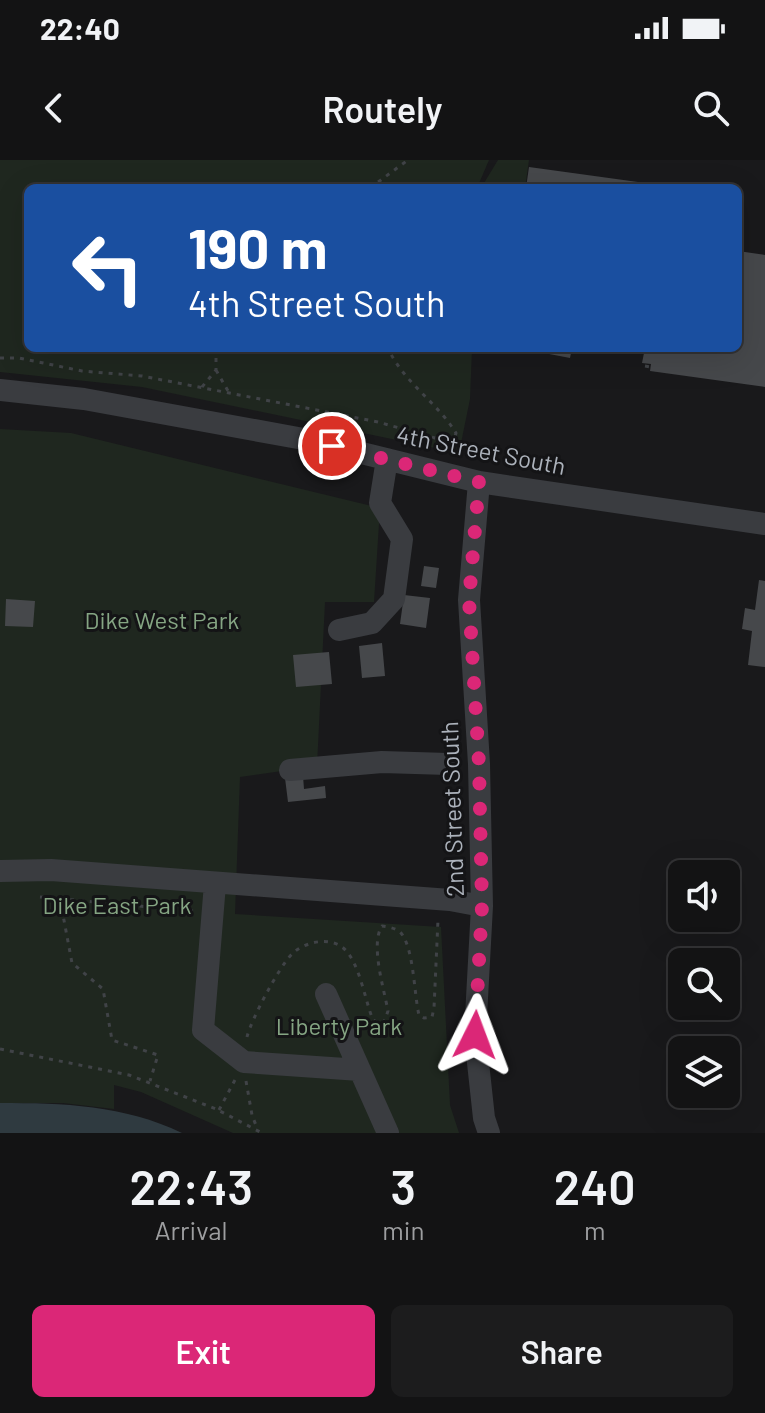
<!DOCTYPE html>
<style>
body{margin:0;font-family:Barlow,sans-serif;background:#1c1c1d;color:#f1f3f6;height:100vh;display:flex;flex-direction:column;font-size:30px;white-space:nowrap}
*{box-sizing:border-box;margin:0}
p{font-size:26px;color:#9d9ea0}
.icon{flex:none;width:44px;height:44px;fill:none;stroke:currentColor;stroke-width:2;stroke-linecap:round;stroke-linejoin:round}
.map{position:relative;height:973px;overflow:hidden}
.drawer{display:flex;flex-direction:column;background:#131314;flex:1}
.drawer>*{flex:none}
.guide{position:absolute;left:24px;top:24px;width:718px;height:168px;border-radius:12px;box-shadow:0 8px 32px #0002,0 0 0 2px #323234;background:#1a4fa0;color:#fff;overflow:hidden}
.tools{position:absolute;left:668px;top:700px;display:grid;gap:16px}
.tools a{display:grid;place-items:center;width:72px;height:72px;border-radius:12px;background:#131314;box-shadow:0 8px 32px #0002,0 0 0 2px #323234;font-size:40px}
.pin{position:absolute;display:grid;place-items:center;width:68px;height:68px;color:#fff;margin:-34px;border:4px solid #fff;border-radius:50%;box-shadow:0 2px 8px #0007}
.me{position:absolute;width:88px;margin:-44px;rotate:3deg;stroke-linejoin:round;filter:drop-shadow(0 0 6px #0008)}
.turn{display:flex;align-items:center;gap:28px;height:168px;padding:0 32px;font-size:36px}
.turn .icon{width:104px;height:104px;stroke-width:2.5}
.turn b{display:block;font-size:56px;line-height:68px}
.eta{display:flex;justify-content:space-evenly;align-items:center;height:136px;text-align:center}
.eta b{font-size:48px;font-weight:600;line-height:56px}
.button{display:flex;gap:16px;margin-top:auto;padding:16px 32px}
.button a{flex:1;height:92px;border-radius:12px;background:#db2777;color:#fff;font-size:32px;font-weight:600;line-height:92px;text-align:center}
.button a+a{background:#1c1c1d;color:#f1f3f6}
.status{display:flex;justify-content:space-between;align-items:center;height:56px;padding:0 40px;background:#131314;direction:ltr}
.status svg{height:22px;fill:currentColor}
header{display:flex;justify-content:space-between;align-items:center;height:104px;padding:0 32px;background:#131314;font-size:36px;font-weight:600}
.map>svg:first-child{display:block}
.green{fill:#1f271f}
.water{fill:#2f3a40}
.building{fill:#46484b}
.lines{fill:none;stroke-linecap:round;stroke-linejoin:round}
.path{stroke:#404347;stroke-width:3;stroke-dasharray:4 6;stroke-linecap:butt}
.minor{stroke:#3a3c40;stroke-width:22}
.route{stroke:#db2777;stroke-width:14;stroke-dasharray:0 25.2}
.labels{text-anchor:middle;stroke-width:6;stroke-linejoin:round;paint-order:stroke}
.street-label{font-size:24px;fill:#acb2bb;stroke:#141416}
.park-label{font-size:24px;fill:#85a583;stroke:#141416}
</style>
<div class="status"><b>22:40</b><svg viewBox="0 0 49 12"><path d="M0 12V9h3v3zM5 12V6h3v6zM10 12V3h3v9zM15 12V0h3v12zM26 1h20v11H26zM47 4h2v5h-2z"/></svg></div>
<header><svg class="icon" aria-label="back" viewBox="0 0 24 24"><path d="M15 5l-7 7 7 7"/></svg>Routely<svg class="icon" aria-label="search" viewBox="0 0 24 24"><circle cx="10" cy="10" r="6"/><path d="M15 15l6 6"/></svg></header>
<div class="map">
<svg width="765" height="973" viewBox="0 0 765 973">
<rect width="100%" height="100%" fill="#19191b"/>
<path class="green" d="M0,0H489L477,28H28V188H472L470,239L459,293L142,227L0,212Z
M498,0H529L525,28H481Z
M0,269L71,273L380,348L374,442H325L317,606L240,617L235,754L441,767L450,945L459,973H233L141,932L114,925V949L63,943H0Z"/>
<path class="water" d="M0,943C63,943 124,945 182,973H0Z"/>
<path class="building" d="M529,7L667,26V28H526Z
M738,91L765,95V227L650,211L651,204L642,203L645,188H738Z
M518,188H572L570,198Z
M424,406L439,408L436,428L421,426Z
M759,420L765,421V507L748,505L752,471L742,469L745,448L755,450Z
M404,435L430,438L426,468L400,464Z
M6,439L35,441L33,467L5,466Z
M382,483L385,516L362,518L359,486Z
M329,492L332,524L296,527L293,495Z
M303,616L304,629L325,626L326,638L288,642L285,618Z"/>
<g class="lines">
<path class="path" d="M370,28L408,0
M0,198H19L82,211L142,216L378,262L453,283L456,273C437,242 403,222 388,188
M645,206L651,207
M216,210L228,231
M202,227L216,210V188
M40,737L193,751
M60,739L72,803L103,829L112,880L158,895L150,921
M247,877C251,860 278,809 291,795C302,783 327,776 342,787C359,799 365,841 373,860L381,864L385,860L388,851C384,829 370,784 382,766C388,767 395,768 400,772C414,786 414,835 419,855L424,858L432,857L434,848L438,760
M0,889L129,915L216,949L262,973
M246,921L252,955L257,968
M219,950L236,918"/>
<path class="minor" d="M0,230L84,239L309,280L479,322L765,364
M479,322L469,440L479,604L482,746L475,875L484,958L489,973
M339,470L372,463L394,439L402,379L380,343L387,299
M290,610L382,602L448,604
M0,711L51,710L450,740L482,746
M215,724L203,870L244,902L360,910
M326,834L388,973"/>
</g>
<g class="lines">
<path class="route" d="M332,286L479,322L469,440L479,604L482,746L475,875"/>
</g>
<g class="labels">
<g class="street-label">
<text transform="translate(481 291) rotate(11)" y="8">4th Street South</text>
<text transform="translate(453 649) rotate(-92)" y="8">2nd Street South</text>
</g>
<g class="park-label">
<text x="162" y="469">Dike West Park</text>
<text x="117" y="754">Dike East Park</text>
<text x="339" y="875">Liberty Park</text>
</g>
</g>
</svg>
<div class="tools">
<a><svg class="icon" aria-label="sound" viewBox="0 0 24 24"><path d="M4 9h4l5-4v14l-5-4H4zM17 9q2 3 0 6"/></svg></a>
<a><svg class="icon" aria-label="search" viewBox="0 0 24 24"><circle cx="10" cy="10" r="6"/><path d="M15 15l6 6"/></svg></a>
<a><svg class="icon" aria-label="layers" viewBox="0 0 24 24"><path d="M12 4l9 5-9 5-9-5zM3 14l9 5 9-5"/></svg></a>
</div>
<div class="pin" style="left:332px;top:286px;background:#d93025"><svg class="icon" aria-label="arrive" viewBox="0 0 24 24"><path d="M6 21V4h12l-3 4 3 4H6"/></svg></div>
<svg class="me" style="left:475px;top:875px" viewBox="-20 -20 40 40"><path d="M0-17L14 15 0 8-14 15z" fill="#db2777" stroke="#fff" stroke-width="4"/></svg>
<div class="guide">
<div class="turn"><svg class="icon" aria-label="left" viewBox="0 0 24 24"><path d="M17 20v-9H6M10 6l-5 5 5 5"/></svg><div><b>190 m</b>4th Street South</div></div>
</div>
</div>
<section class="drawer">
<div class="eta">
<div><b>22:43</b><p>Arrival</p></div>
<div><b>3</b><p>min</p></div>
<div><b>240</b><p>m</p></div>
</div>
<div class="button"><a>Exit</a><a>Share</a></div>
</section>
